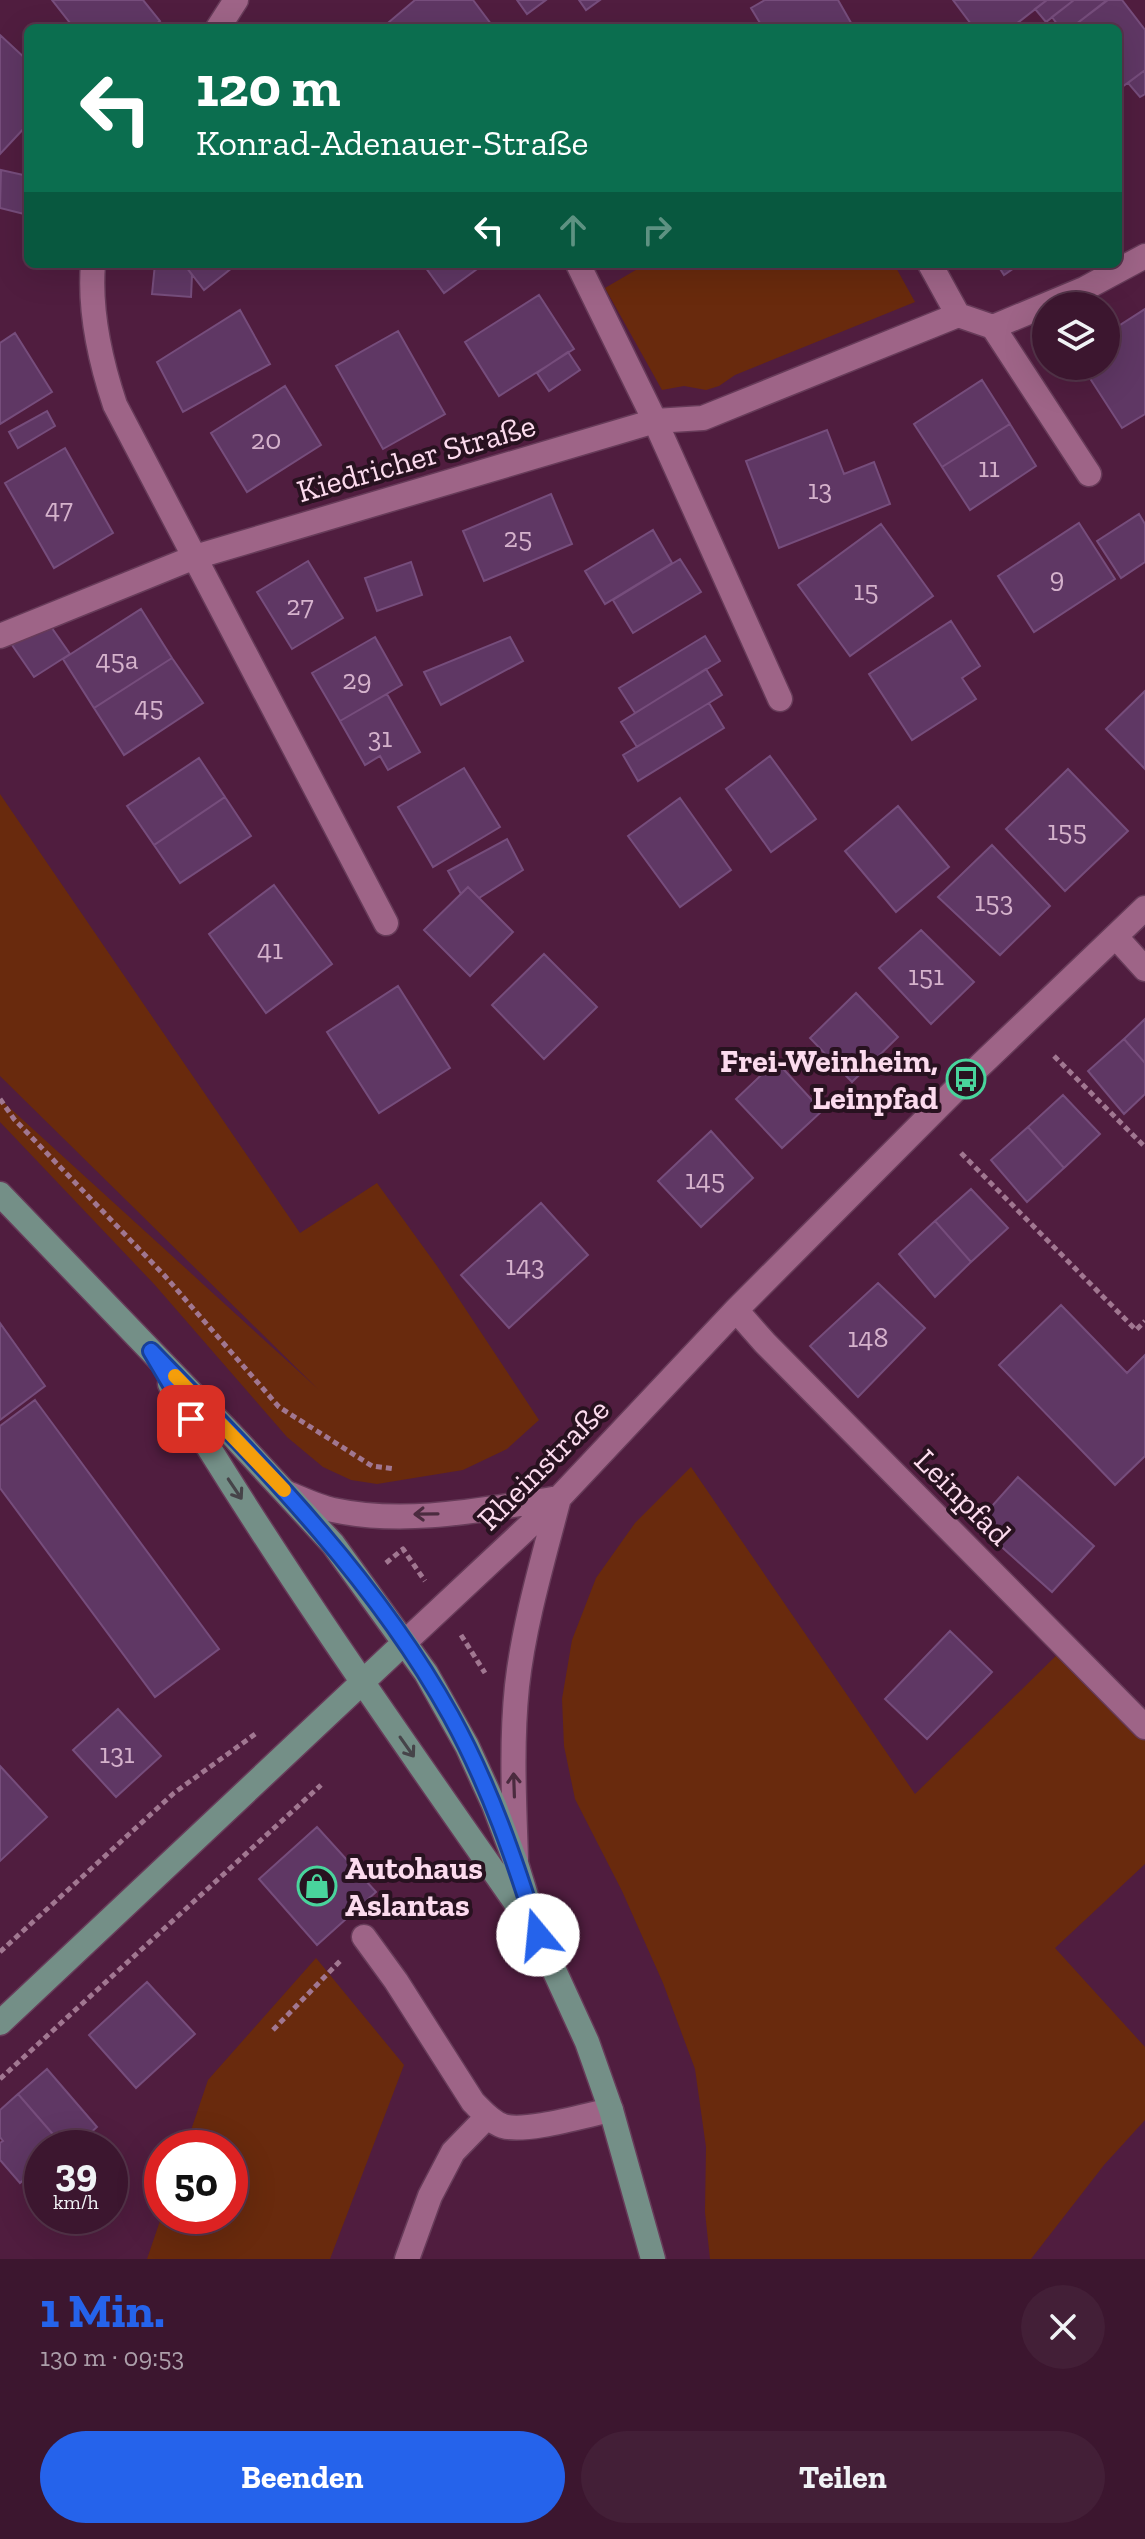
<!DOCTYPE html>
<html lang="de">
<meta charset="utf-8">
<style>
body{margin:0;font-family:"Zilla Slab",serif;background:#431f37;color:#f1f3f6;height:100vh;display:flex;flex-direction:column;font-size:30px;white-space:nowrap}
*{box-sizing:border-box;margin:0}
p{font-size:26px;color:#ac9faa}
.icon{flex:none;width:44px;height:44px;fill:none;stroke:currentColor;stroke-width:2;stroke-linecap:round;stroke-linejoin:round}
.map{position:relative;height:2259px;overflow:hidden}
.details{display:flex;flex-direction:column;background:#3c162f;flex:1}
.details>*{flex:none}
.hud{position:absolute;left:24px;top:24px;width:1098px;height:244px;border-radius:12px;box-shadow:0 8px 32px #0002,0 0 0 2px #55354b;background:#0b6e4f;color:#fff;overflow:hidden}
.controls{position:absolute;left:1032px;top:292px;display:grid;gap:16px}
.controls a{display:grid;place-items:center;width:88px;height:88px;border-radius:50%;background:#3c162f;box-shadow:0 8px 32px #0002,0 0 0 2px #55354b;font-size:40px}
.speed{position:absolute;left:24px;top:2130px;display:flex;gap:16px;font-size:40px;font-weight:700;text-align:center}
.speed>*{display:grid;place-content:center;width:104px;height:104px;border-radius:50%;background:#3c162f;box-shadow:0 8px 32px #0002,0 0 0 2px #55354b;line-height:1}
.speed small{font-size:20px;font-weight:400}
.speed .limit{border:12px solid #d22;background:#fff;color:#111}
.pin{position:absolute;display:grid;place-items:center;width:68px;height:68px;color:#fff;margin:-34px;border-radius:16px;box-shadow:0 4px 12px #0006}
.me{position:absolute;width:88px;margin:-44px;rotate:343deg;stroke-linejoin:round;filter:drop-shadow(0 0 6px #0008)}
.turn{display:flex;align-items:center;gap:28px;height:168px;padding:0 40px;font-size:36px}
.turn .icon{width:104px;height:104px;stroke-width:2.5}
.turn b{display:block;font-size:56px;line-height:68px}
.lanes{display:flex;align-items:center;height:76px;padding:0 40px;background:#0003;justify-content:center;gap:40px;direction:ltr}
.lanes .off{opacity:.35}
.round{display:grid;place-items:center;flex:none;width:84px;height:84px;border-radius:42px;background:#431f37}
.head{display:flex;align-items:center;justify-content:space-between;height:136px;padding:0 40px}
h1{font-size:48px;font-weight:700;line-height:60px;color:#2563eb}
.primary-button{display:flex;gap:16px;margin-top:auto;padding:16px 40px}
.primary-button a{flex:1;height:92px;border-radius:48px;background:#2563eb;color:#fff;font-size:32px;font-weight:700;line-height:92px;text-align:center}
.primary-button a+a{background:#431f37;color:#f1f3f6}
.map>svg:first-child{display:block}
.green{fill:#692a0d}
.building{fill:#5f3764;stroke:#764d7c;stroke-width:2}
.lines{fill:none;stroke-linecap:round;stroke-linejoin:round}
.minor-casing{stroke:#673b59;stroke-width:27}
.major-casing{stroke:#673b59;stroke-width:27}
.path{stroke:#a17791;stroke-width:5;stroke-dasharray:6 4;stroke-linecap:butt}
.minor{stroke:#9e6487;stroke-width:24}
.major{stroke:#748f87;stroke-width:24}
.oneway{stroke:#464449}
.oneway2{stroke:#4b2b3f}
.route-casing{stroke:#184099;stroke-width:20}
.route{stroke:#2563eb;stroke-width:14}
.slow{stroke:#f59e0b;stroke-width:14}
.labels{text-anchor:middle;stroke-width:8;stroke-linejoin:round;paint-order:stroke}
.number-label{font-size:28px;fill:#d5b2cc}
.street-label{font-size:32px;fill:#fcdbee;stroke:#281220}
.poi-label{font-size:32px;font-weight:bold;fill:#fcdbee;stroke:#281220;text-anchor:end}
</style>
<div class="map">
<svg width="1145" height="2259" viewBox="0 0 1145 2259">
<rect width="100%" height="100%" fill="#501d3f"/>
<path class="green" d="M646,264H894L915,302L735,375L719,386L706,390L684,386L662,390L605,288Z
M0,794L300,1233L377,1183L437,1266L539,1420L507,1449L463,1470L377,1484L351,1480L323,1467L287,1437L154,1284L0,1122V1099L318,1389L0,1076Z
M691,1467L915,1794L1066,1646L1145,1727V1864L1055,1948L1145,2047V2120L1104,2165L1031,2259H710L705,2212L706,2147L695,2069L663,1983L622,1891L575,1799L564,1746L562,1699L572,1640L596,1578L635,1523Z
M316,1958L404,2065L330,2259H147L162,2215L230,2216V2148H185L208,2080Z"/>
<path class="building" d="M52,0H143L160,21L151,28H74Z
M415,0H473L494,28H382Z
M517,0H546L527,14Z
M579,0H600L586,10Z
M765,0H838L854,28H763L751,8Z
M953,0H1047L1011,28H974Z
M1047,0H1074L1046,22L1035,9Z
M1074,0H1107L1071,28H1060L1052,17Z
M1108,0H1122L1145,30V70L1118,90V28H1071Z
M0,35L28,61V124L0,154Z
M1145,70V94L1140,97L1128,83Z
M1,170L28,176V215L0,208Z
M155,264H184L192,275L191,297L152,294Z
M184,264H237L204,290Z
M423,264H484L444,293Z
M997,264H1020L1004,275Z
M539,295L574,349L499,396L465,342Z
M1145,309V414L1122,428L1082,366H1106V334Z
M240,310L270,364L183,412L157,362Z
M398,331L445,414L383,449L336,366Z
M15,333L52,392L0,424V343Z
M568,352L580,370L549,391L537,373Z
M982,380L1010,424L942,467L914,424Z
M285,386L321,445L247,492L211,433Z
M47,411L55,426L18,448L9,432Z
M1010,424L1036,466L970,510L942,467Z
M827,430L844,474L874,462L890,504L779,548L746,461Z
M65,448L113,533L54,568L5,483Z
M551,494L572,544L484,581L463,531Z
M1139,514L1145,524V562L1121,578L1097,541Z
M1079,523L1115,579L1034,632L998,576Z
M881,524L933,596L850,656L798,585Z
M653,530L672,563L605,604L585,571Z
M680,559L701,592L633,633L613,600Z
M308,561L343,618L292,649L257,592Z
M411,562L422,595L377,611L365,578Z
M141,609L172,658L94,708L63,659Z
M47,621L70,654L34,677L12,645Z
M951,621L980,666L962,678L976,699L912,740L869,674Z
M705,636L720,661L635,713L619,688Z
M375,637L402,685L340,721L312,673Z
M510,637L523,661L441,705L424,672Z
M172,658L203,703L124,755L94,708Z
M706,669L722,695L637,747L621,722Z
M1145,691V769L1106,729Z
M387,694L420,752L388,770L380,756L365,765L340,721Z
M709,703L724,728L638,781L623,755Z
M770,756L816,819L771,852L726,789Z
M199,758L225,797L154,845L127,806Z
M464,768L500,827L433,867L398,807Z
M1068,769L1128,831L1065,891L1006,829Z
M225,797L251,836L180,883L154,845Z
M680,798L731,870L680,907L628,836Z
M898,806L949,867L896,912L845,851Z
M507,839L523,870L479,898L468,887L461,894L448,871Z
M992,845L1050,906L1000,955L938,897Z
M274,885L332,964L266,1013L209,934Z
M468,887L513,932L470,976L424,930Z
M921,930L974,982L931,1024L879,968Z
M544,954L597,1007L544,1059L492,1005Z
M398,986L450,1068L379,1113L327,1032Z
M856,993L898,1037L852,1082L810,1038Z
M1145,1019V1063L1124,1039Z
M1124,1039L1145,1063V1094L1124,1114L1088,1071Z
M776,1061L822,1111L782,1148L736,1099Z
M1063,1095L1100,1134L1064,1168L1028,1127Z
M1028,1127L1064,1168L1027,1202L991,1160Z
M711,1131L753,1178L701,1227L658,1181Z
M971,1189L1008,1228L971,1262L935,1221Z
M541,1203L588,1255L509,1328L461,1275Z
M935,1221L971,1262L935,1297L899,1254Z
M878,1283L925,1328L858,1397L810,1346Z
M1061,1305L1127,1373L1145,1355V1456L1115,1485L999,1365Z
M0,1323L45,1386L0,1420Z
M35,1400L219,1649L155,1697L0,1488V1426Z
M1018,1477L1094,1546L1052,1592L976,1524Z
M950,1631L992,1672L927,1739L885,1699Z
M118,1709L161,1756L116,1797L73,1750Z
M0,1766L47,1817L0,1861Z
M317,1827L376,1892L317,1945L259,1879Z
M147,1982L195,2034L136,2088L89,2035Z
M47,2069L97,2127L74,2148H65L18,2094Z
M18,2094L63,2146L60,2148H42V2164L20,2183L0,2160V2143L3,2141L0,2137V2110Z"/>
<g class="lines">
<defs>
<path id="minor" d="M218,28L236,0
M93,264C89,312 100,360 115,405L386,923
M578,264L655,421L780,699
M930,264L958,315
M993,327L1089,474
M0,636L195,557L655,421L703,418L958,315L993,327L1084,289L1145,256
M1116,937L1145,969
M736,1310L765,1343L1145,1727
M287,1493C302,1499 318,1507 333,1510C407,1526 486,1509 559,1498
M404,1643L559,1498L736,1310L966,1079L1145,908
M516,1859C514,1801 511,1744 517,1686C524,1623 543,1560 559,1498
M364,1937L396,1981L473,2102C482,2111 491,2122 503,2126C526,2133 586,2115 611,2110
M407,2259L430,2196L453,2152L487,2117"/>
<path id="major" d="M0,1194L231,1434L333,1544L426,1673L467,1746L494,1805L516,1863L538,1935L587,2042L611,2110L653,2259
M170,1384C279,1567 403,1741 525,1916
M0,2023L404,1643"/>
</defs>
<use href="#minor" class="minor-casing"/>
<use href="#major" class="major-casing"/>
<path class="path" d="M1054,1056L1145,1147
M0,1099L14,1119L164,1275L279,1407L372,1466L395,1469
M961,1153L1136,1330L1145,1321
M386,1563L403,1549L425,1581
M461,1635L485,1673
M0,1952L174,1793L258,1732
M273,2030L341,1960
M0,2079L321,1785"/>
<use href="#minor" class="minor"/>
<use href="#major" class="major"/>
</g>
<defs><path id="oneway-shaft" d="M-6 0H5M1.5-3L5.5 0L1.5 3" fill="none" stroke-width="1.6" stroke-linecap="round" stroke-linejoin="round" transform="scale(2)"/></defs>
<g class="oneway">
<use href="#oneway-shaft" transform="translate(235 1489) rotate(56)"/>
<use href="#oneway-shaft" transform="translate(407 1747) rotate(55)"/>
</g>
<g class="oneway2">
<use href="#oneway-shaft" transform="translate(426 1514) rotate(179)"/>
<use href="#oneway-shaft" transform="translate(514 1785) rotate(-92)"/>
</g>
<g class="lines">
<defs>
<path id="route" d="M191,1419L151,1351C261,1464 374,1577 451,1716C489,1785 515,1860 538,1935"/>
</defs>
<use href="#route" class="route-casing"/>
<use href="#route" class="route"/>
<path class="slow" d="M175,1376L284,1490"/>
</g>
<defs>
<symbol id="bus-ring" viewBox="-11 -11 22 22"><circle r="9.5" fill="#281220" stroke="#49d49c" stroke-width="1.5"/><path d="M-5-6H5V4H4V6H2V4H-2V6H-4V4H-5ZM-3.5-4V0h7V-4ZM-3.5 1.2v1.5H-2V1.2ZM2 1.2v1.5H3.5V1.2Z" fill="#49d49c"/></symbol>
<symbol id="shop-ring" viewBox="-11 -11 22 22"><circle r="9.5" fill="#281220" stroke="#49d49c" stroke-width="1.5"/><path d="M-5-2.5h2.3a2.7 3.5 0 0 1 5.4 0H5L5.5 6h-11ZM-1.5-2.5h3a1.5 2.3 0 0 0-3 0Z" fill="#49d49c"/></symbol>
</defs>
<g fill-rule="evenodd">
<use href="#bus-ring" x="944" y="1057" width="44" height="44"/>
<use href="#shop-ring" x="295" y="1864" width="44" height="44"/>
</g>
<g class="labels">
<g class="number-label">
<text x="266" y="449">20</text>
<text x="989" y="477">11</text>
<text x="820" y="499">13</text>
<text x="59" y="518">47</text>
<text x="518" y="547">25</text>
<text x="1057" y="587">9</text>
<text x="866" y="600">15</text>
<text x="300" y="615">27</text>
<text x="117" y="669">45a</text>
<text x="357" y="689">29</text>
<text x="149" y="716">45</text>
<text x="380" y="747">31</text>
<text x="1067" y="840">155</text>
<text x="994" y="911">153</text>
<text x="270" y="959">41</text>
<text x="926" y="985">151</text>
<text x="705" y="1189">145</text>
<text x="525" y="1275">143</text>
<text x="868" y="1347">148</text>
<text x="117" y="1763">131</text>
</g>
<g class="street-label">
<text transform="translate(416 458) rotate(-16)" y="11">Kiedricher Straße</text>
<text transform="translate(543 1464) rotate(-45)" y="11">Rheinstraße</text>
<text transform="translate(963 1497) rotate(45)" y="11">Leinpfad</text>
</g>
<g class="poi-label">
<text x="938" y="1072">Frei-Weinheim,<tspan x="938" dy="37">Leinpfad</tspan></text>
<text x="345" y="1879" text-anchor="start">Autohaus<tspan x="345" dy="37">Aslantas</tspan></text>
</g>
</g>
</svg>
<div class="controls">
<a><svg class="icon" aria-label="layers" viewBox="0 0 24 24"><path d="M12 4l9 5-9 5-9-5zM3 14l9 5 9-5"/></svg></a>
</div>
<div class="speed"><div>39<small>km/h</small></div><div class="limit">50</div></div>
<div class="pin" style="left:191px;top:1419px;background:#d93025"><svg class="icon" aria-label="arrive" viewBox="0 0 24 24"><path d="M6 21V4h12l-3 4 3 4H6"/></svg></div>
<svg class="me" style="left:538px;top:1935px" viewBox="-20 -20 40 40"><circle r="19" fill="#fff"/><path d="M0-13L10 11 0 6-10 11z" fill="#2563eb"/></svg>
<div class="hud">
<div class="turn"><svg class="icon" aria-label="left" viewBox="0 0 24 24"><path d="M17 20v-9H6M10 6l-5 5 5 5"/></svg><div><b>120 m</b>Konrad-Adenauer-Straße</div></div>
<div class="lanes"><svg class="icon" aria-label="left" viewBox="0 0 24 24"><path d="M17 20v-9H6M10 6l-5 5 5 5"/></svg><svg class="icon off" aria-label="ahead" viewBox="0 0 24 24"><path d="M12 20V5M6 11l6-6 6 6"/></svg><svg class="icon off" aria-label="right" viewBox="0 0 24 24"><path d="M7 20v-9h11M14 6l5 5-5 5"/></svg></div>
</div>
</div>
<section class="details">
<div class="head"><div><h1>1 Min.</h1><p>130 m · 09:53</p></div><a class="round"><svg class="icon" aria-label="close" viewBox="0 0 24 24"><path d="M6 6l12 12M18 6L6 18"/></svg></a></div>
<div class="primary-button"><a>Beenden</a><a>Teilen</a></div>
</section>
